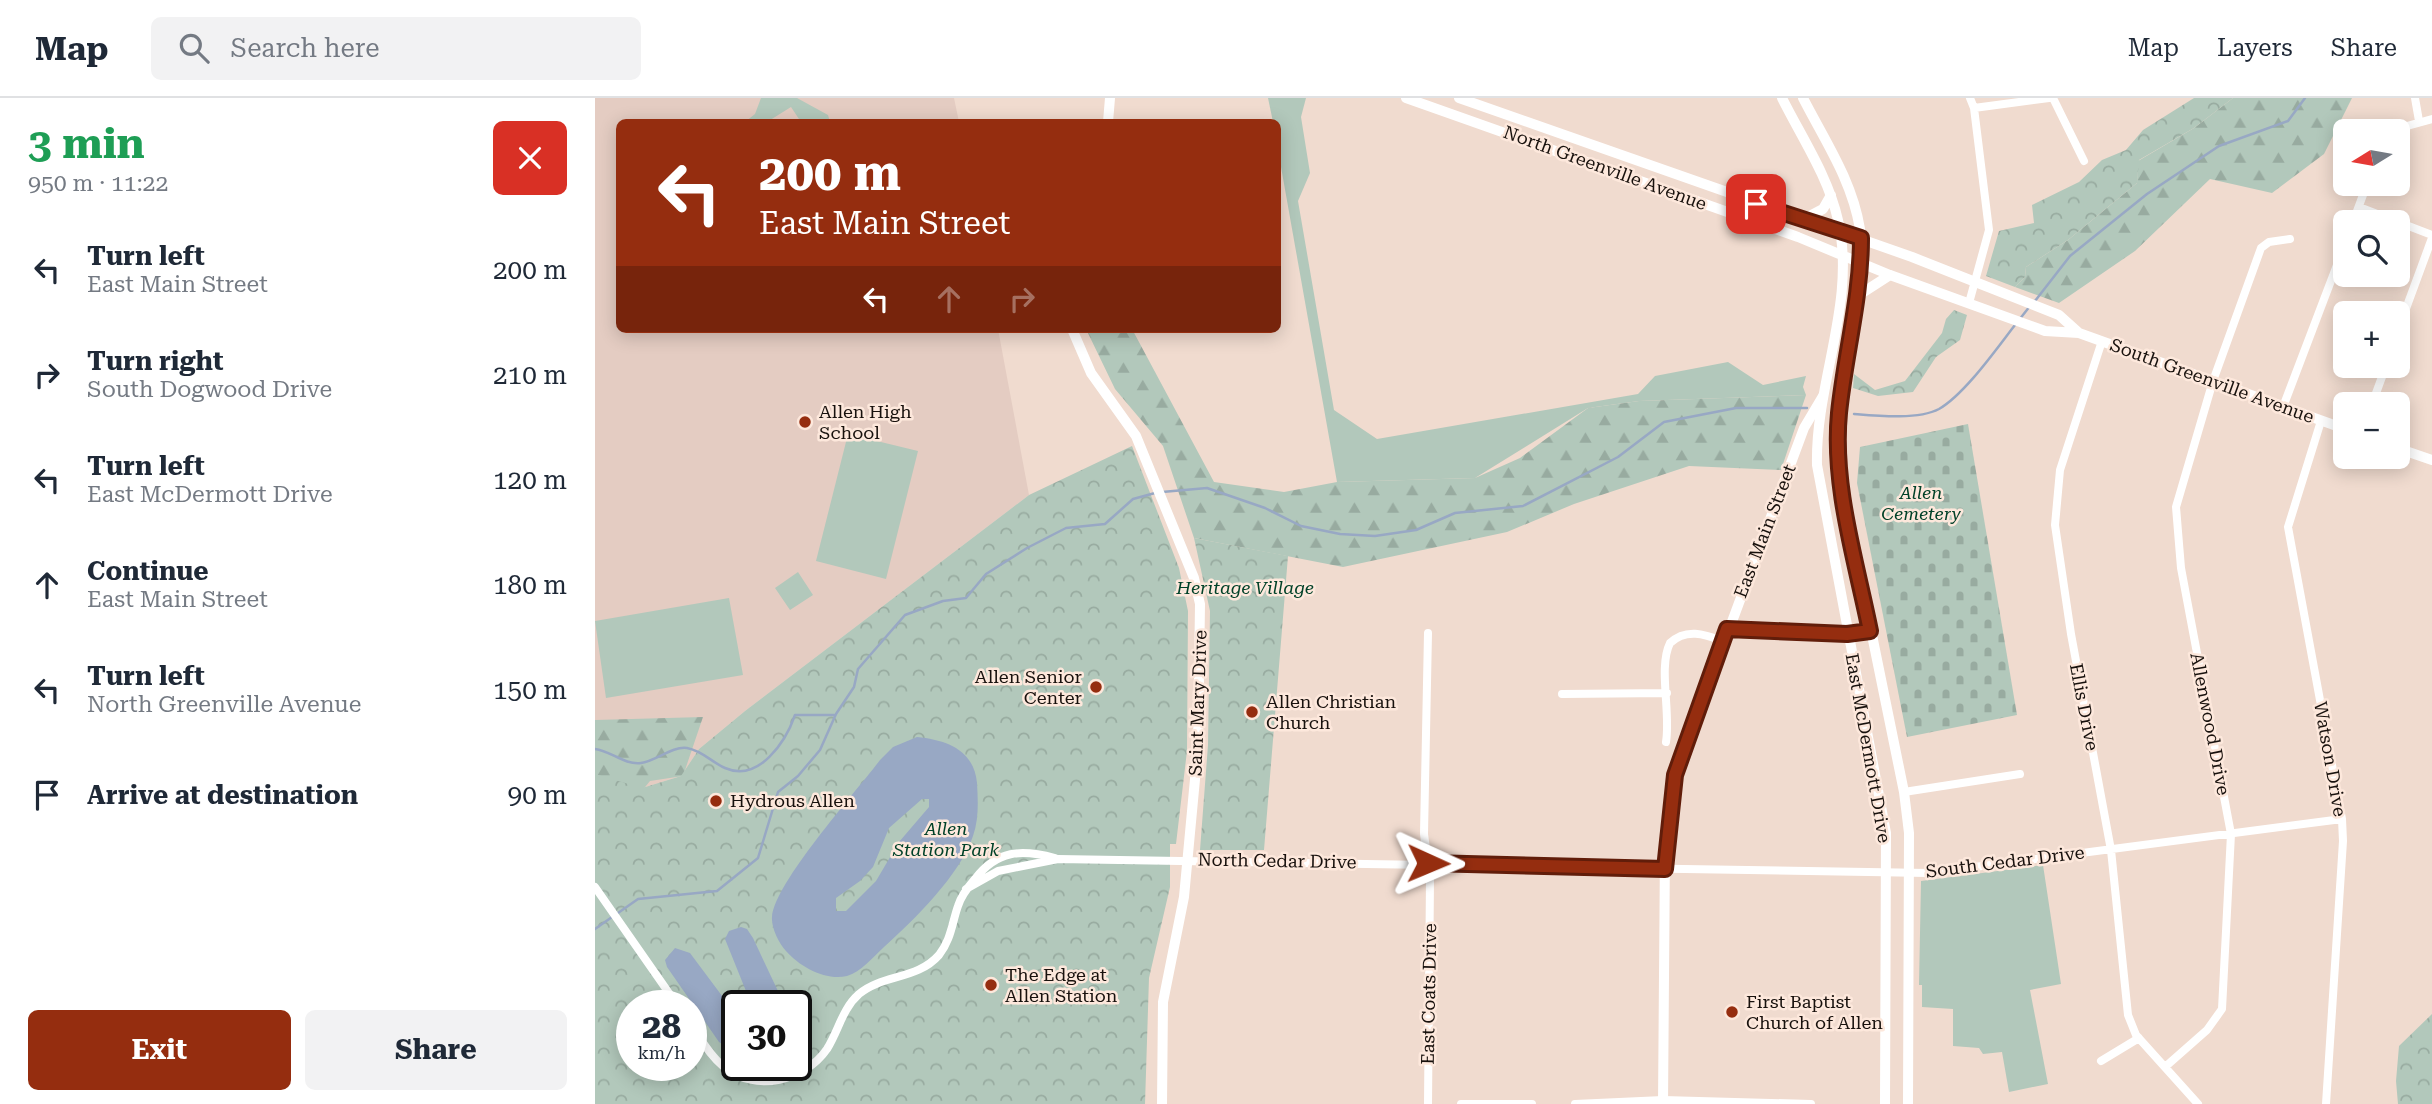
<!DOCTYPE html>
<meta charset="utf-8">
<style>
body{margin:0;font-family:"Roboto Serif",serif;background:#f2f2f3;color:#1f2937;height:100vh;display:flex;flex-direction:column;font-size:26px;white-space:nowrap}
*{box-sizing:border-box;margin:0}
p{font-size:23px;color:#747a83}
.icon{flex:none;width:38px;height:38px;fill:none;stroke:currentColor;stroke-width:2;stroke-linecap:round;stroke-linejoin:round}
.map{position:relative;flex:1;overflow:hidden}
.sheet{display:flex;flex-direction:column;background:#fff;width:595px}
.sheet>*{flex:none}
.banner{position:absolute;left:21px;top:21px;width:665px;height:214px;border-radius:10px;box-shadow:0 4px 18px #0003;background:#952d0f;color:#fff;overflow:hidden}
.needle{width:46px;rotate:259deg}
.buttons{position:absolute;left:1738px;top:21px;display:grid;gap:14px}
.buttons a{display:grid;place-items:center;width:77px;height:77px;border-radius:10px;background:#fff;box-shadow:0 4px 18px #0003;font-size:35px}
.speed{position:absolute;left:21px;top:892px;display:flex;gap:14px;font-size:35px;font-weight:700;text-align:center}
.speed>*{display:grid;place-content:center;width:91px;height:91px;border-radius:50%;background:#fff;box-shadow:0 4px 18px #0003;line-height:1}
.speed small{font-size:18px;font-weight:400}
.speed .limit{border:4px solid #111;border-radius:10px;background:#fff;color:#111}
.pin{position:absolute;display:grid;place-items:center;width:60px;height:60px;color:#fff;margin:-30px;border-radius:14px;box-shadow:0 4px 10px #0006}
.me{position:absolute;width:77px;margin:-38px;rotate:91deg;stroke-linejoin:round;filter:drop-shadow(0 0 5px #0008)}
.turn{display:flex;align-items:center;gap:24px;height:147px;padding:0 28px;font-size:32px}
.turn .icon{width:91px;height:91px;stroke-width:2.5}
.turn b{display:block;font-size:49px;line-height:60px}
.lanes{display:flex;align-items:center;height:66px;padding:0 28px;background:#0003;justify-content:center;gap:35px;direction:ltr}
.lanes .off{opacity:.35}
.round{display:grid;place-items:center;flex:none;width:74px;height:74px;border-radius:10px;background:#f2f2f3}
.head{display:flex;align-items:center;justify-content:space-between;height:119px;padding:0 28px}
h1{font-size:42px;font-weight:700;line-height:52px;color:#1e9e55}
.primary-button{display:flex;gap:14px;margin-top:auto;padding:14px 28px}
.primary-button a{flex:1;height:80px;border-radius:10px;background:#952d0f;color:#fff;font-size:28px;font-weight:700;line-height:80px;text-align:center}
.primary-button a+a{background:#f2f2f3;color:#1f2937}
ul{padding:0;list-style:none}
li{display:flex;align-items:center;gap:21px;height:105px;padding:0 28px}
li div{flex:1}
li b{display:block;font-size:26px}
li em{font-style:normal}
header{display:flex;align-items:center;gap:42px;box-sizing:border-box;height:98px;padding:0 35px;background:#fff;border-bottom:2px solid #e0e1e3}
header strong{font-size:33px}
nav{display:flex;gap:38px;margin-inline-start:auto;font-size:24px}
.search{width:490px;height:63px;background:#f2f2f3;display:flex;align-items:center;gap:18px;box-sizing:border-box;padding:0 24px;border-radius:10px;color:#747a83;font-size:26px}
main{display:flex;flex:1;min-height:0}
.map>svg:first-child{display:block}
.education{fill:#e4ccc2}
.grass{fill:#b2c8bb}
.forest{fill:url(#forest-firs)}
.cemetery{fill:url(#cemetery-stones)}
.park{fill:url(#park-crowns);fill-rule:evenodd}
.water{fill:#98a8c4;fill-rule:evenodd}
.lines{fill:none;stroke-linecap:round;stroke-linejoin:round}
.stream{stroke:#98a8c4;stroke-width:2.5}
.minor{stroke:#fff;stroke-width:8}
.tertiary{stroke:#fff;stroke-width:10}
.secondary{stroke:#fff;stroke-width:10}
.route-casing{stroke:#611d0a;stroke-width:18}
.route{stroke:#952d0f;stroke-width:12}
.poi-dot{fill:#952d0f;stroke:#fde8dc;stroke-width:2.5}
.labels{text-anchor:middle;stroke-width:5;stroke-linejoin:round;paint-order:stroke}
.street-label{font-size:18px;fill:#18110d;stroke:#fde8dc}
.poi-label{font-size:18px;fill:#18110d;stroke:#fde8dc;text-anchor:start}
.park-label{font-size:18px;font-style:italic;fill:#004128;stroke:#fde8dc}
</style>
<header>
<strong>Map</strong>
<div class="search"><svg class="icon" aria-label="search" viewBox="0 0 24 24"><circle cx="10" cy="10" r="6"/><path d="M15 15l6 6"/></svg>Search here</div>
<nav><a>Map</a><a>Layers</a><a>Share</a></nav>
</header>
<main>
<section class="sheet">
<div class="head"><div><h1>3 min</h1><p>950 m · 11:22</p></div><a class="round" style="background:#d93025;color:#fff"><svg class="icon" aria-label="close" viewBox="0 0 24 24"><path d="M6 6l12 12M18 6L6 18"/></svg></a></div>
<ul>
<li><svg class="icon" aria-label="left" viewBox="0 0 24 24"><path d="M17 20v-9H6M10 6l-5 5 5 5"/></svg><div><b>Turn left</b><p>East Main Street</p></div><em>200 m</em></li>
<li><svg class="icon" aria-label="right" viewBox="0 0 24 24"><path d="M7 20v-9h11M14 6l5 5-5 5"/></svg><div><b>Turn right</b><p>South Dogwood Drive</p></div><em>210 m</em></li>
<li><svg class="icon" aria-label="left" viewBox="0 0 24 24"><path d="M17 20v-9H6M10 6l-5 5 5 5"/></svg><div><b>Turn left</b><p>East McDermott Drive</p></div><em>120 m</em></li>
<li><svg class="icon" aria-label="ahead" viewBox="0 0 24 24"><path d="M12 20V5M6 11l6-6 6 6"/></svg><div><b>Continue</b><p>East Main Street</p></div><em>180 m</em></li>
<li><svg class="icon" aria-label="left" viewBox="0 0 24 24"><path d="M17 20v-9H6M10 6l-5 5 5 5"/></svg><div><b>Turn left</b><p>North Greenville Avenue</p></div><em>150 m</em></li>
<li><svg class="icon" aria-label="arrive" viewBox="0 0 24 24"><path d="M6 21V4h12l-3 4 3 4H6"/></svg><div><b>Arrive at destination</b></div><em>90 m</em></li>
</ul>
<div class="primary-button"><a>Exit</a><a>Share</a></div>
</section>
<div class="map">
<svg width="1837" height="1006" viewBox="0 0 1837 1006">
<defs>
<pattern id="forest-firs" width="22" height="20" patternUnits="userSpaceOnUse" patternTransform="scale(1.75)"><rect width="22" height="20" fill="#b2c8bb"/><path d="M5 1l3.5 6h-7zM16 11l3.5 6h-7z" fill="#98aba0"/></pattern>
<pattern id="cemetery-stones" width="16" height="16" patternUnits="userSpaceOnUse" patternTransform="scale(1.75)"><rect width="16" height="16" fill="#b2c8bb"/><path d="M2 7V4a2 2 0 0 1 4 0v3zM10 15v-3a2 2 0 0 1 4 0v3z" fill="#98aba0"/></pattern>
<pattern id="park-crowns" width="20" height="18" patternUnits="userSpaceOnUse" patternTransform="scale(1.75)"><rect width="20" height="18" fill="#b2c8bb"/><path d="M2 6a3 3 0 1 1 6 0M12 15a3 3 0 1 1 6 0" fill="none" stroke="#98aba0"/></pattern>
</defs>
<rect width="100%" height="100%" fill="#f0dbcf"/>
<path class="education" d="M0,0H359L364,24H24V231H403L434,397L150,613L104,651L86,678L47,690L0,676Z"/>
<path class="grass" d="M166,0H202L233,17L235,24H206L196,9L172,24H150L160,16Z
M673,0H711L706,19L715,75L703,103L739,312L782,341L1043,296L1060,278L1133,264L1168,287L1211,278L1208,289L1211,297L1044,303L993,310L880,380L742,384L683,52L682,24H678Z
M253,336L323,353L291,481L221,463Z
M203,474L218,497L195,512L180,490Z
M134,500L148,577L11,600L0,523Z
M1448,767L1466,886L1435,892L1453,986L1414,994L1407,954L1388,956L1384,950L1358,948V911L1327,909V887H1324L1326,783Z"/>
<path class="forest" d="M1638,0H1757L1729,56L1677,95L1615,81L1540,153L1464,205L1420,189L1430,179L1431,169L1473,142L1542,85L1543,63L1599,30Z
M491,231H537L619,384L689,394L742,384L880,380L925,360L993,310L1044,303L1211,297L1186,372L1094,368L979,406L912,434L748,469L599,440L568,348L520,291Z
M108,619L88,678L55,683L42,699L0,686V622Z"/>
<path class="cemetery" d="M1373,326L1422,617L1312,639L1262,385L1265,349Z"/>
<path class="park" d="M1599,0H1638L1599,30L1544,62L1542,85L1473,142L1431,169L1430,179L1420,189L1391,178L1404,133L1439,125L1437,107L1484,84L1507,62L1531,52L1548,32Z
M1359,212L1372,217L1365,242L1341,259L1318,294L1283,298L1258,290L1259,276L1280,292L1310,283L1347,235L1351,221Z
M537,348L584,470L593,513L592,653L581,746H575V789L554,880L550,1006H0V676L47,690L86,678L104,651L150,613L434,397ZM37,908H96V968H37ZM142,908H201V968H142Z
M599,440L693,458L669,752H605L613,647L615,513Z
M1837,916V1006H1803L1801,983L1804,948Z"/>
<path class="water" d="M322,639C352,642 379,652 382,685C383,703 384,721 378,738C365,777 319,822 289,849C278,859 266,874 252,878C231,883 205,869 191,853C184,846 176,829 177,819C180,784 261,694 285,662L298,649ZM327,701H334V709L304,744L281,783L251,813H241V800L265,783L278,769L294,730Z
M146,829L152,831L158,840L190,908H157L130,841L134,833Z
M80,850L95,855L142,918V957L124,944L72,869L70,862Z"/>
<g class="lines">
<path class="stream" d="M1440,203L1475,158L1552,96L1624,48L1693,23L1710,0
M1424,222L1435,208
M1259,316C1283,318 1323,322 1344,311C1370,296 1402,250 1420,227
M567,394L612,390L670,410L706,428L745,436L780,438L821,432L860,415L928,408L1023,359L1069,324L1141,310H1212
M0,651C16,653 29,667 46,665C61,663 77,648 92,650C108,653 116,664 130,670C164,685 191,643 200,617H239
M23,815L43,801L122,793L163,760L183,694L203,678L225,652L241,616L259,589L263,571L310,517L348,503L371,500L391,476L432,450L471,430L510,426L538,401L560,395
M0,831L17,819"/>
<path class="minor" d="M1458,0L1489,63
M1820,0L1824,23
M1379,10L1454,0
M1794,33L1837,21
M1764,109L1837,137
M1758,124L1772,86
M1374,205L1394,132L1379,10L1375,0
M1802,235L1837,140
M1507,243L1465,372L1460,427L1476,536L1516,752L1533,917L1541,937L1603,1006
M1777,306L1791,268
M1688,309L1750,146
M1726,323L1693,429L1747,721L1748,743L1731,1006
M1132,531L1252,536L1275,533
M967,596L1072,595
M1071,644C1076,615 1063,569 1075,545C1091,530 1109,536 1128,543
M1309,694L1425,676
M0,789L83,908
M371,791L403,773L463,761L1333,775L1747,721
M96,927C106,941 115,958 129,969C161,995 210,983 232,951C244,932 247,911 264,896C288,876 322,882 344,857C356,842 357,825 363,808C366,798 373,789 380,781C402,752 426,751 460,760
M1506,963L1544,940
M1570,969L1612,932L1627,911L1636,736L1586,470L1581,409L1618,283L1666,150L1674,144L1695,141
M833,1006L835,781L829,736L833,535
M866,1006H937
M980,1006L1068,1002L1216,1006"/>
<path class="tertiary" d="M513,24L515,0
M477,231L496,275L541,338L599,480L605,506L603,649L589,799L568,904L567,1006
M1068,1006L1070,750L1080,677L1209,330L1228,298"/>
<path class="secondary" d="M811,0L1203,139L1295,177L1450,233L1484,235L1750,331
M864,0L1317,159L1464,217L1484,235
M1187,0C1207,40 1233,78 1243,122C1262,204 1220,285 1222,367L1291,735L1290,1006
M1208,0C1230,43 1257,82 1265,131C1274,193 1250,255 1244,316C1242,339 1244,362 1246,385L1309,694L1314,735L1313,1006
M1207,122L1228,111L1236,97
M1264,197L1295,177
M1802,350L1837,362"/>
</g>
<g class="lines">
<defs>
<path id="route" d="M833,765L1070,771L1080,677L1132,531L1252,536L1275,533C1261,463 1237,387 1244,315C1250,256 1266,200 1266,140L1161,106"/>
</defs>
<use href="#route" class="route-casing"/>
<use href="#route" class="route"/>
</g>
<g class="poi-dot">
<circle cx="210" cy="324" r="7"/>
<circle cx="501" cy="589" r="7"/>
<circle cx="657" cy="614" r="7"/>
<circle cx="121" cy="703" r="7"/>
<circle cx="396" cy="887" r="7"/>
<circle cx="1137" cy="914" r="7"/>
</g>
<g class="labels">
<g class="street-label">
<text transform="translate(1010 70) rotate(20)" y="6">North Greenville Avenue</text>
<text transform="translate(1617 283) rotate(20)" y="6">South Greenville Avenue</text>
<text transform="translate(1170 433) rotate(-69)" y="6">East Main Street</text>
<text transform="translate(603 605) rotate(-88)" y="6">Saint Mary Drive</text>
<text transform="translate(1489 609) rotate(79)" y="6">Ellis Drive</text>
<text transform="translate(1615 626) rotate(79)" y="6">Allenwood Drive</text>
<text transform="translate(1273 650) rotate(80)" y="6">East McDermott Drive</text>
<text transform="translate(1735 661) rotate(80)" y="6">Watson Drive</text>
<text transform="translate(682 763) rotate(1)" y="6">North Cedar Drive</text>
<text transform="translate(1410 764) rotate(-7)" y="6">South Cedar Drive</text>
<text transform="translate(834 896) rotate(-89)" y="6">East Coats Drive</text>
</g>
<g class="poi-label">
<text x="224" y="320">Allen High<tspan x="224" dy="21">School</tspan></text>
<text x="487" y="585" text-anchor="end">Allen Senior<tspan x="487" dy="21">Center</tspan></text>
<text x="671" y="610">Allen Christian<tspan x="671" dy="21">Church</tspan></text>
<text x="135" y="709">Hydrous Allen</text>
<text x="410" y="883">The Edge at<tspan x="410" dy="21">Allen Station</tspan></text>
<text x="1151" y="910">First Baptist<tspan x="1151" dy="21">Church of Allen</tspan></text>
</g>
<g class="park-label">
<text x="1326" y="401">Allen<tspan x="1326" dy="21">Cemetery</tspan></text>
<text x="650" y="496">Heritage Village</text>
<text x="351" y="737">Allen<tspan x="351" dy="21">Station Park</tspan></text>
</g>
</g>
</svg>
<div class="buttons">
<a><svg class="needle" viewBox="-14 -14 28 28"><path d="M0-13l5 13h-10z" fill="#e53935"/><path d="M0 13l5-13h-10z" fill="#747a83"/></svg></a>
<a><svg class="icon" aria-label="search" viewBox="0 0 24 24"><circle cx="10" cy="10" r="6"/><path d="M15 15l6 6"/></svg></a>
<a>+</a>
<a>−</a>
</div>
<div class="speed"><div>28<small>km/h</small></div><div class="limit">30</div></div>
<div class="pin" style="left:1161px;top:106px;background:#d93025"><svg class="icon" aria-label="arrive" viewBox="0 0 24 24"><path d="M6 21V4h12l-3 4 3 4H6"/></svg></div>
<svg class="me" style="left:833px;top:765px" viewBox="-20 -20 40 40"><path d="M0-17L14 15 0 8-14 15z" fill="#952d0f" stroke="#fff" stroke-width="4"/></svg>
<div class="banner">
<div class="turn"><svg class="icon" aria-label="left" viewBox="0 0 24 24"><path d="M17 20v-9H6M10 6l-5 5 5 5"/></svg><div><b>200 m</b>East Main Street</div></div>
<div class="lanes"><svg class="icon" aria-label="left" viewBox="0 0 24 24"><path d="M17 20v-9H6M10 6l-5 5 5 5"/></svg><svg class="icon off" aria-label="ahead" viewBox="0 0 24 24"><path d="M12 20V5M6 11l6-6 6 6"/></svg><svg class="icon off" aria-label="right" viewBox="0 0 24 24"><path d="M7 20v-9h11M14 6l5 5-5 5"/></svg></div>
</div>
</div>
</main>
